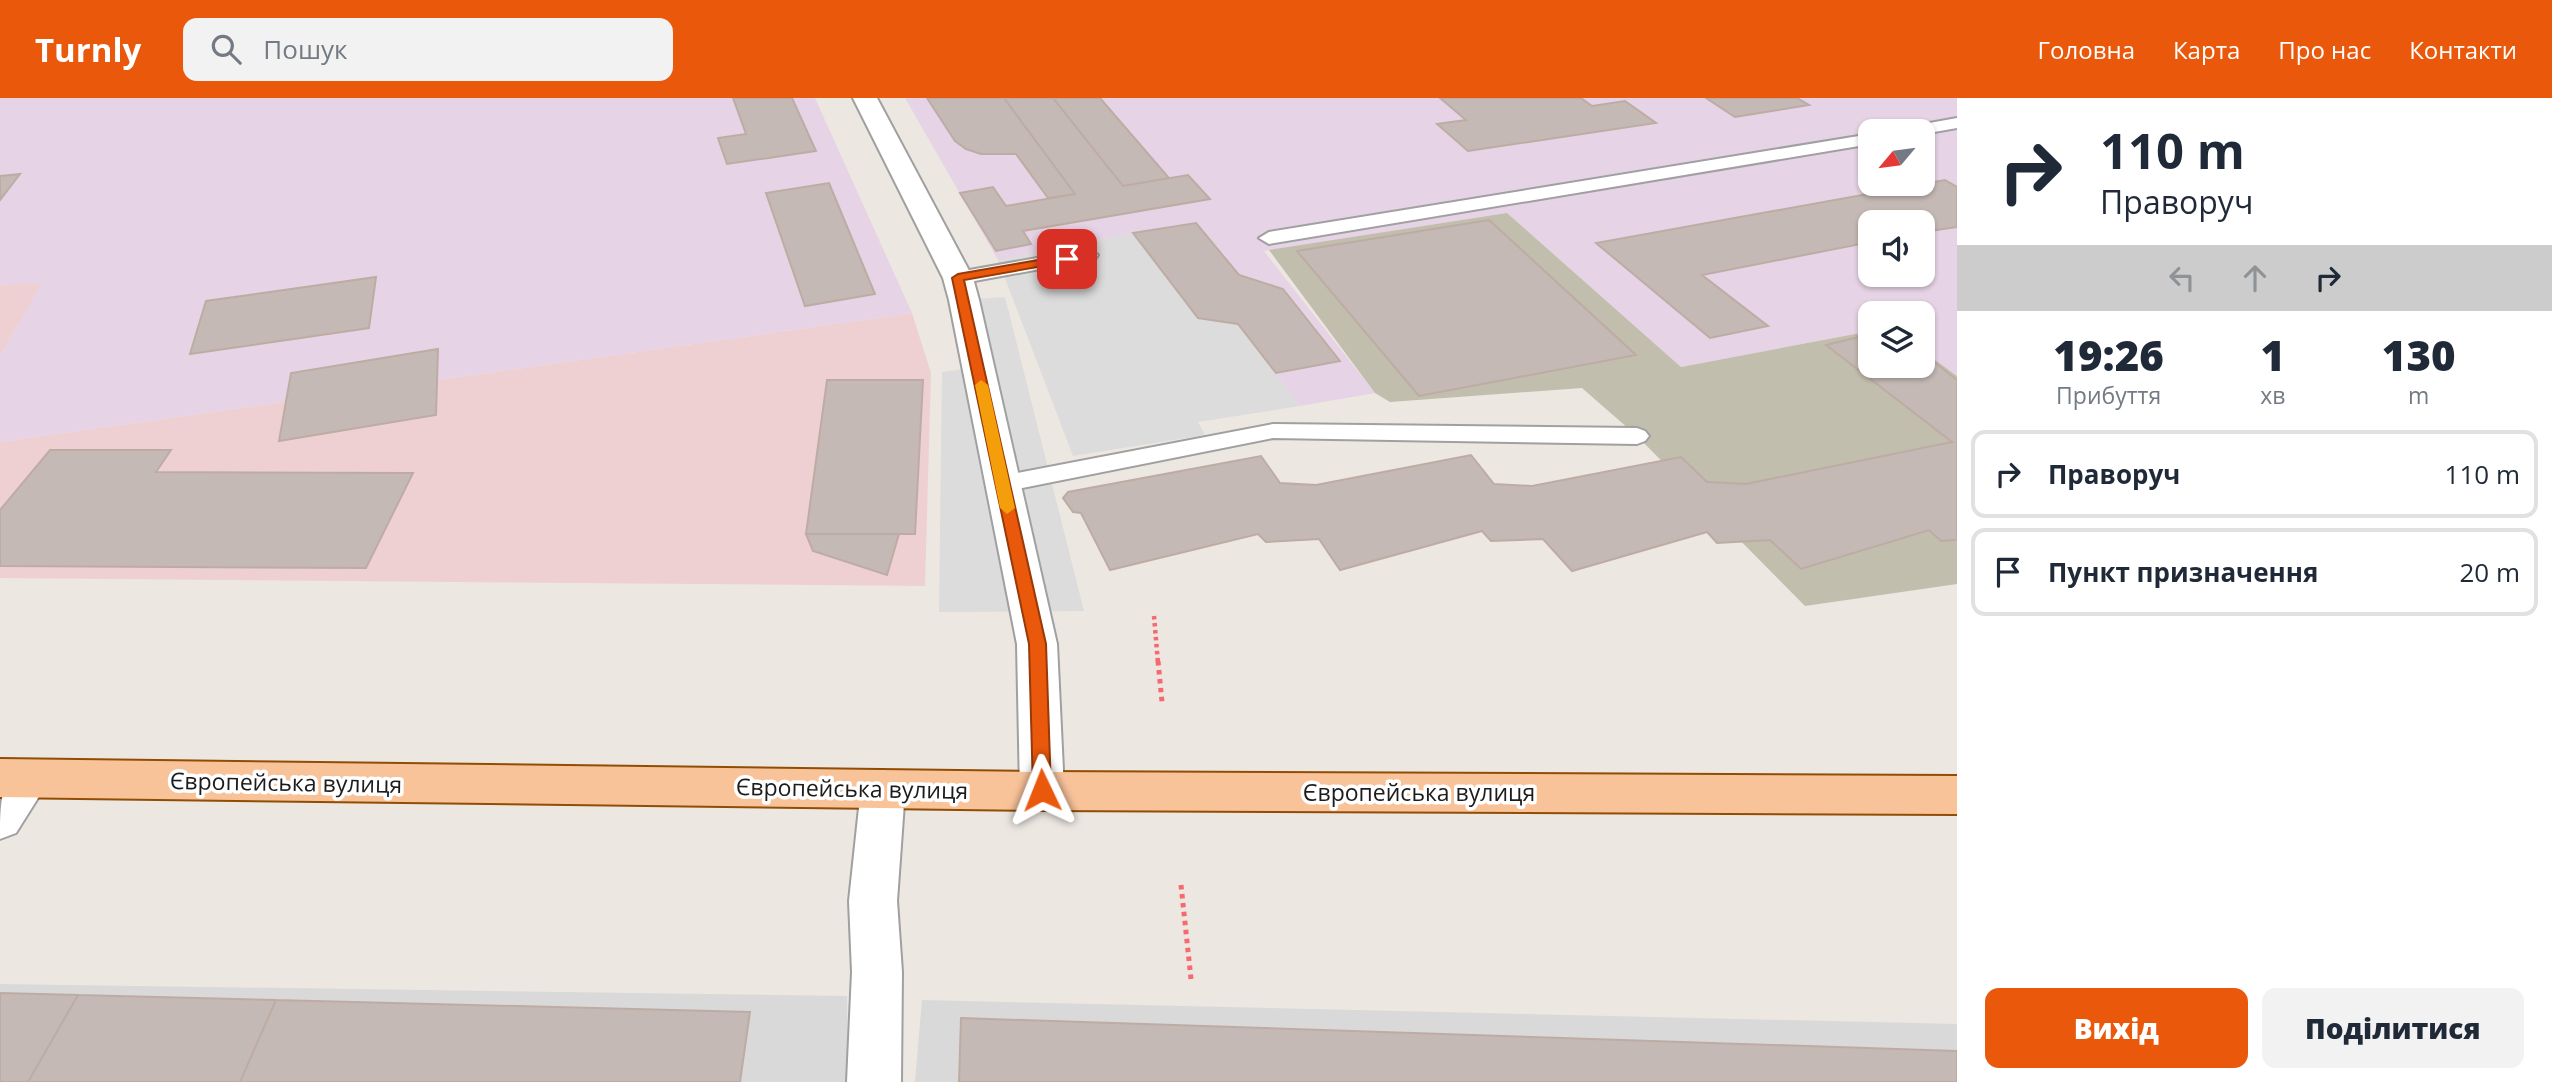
<!DOCTYPE html>
<html lang="uk">
<meta charset="utf-8">
<style>
body{margin:0;font-family:"Open Sans",sans-serif;background:#f2f2f3;color:#1f2937;height:100vh;display:flex;flex-direction:column;font-size:26px;white-space:nowrap}
*{box-sizing:border-box;margin:0}
p{font-size:23px;color:#747a83}
.icon{flex:none;width:38px;height:38px;fill:none;stroke:currentColor;stroke-width:2;stroke-linecap:round;stroke-linejoin:round}
.map{position:relative;flex:1;overflow:hidden}
.side{display:flex;flex-direction:column;background:#fff;width:595px}
.side>*{flex:none}
.banner{background:#fff;color:#1f2937;overflow:hidden}
.needle{width:46px;rotate:241deg}
.fabs{position:absolute;left:1858px;top:21px;display:grid;gap:14px}
.fabs a{display:grid;place-items:center;width:77px;height:77px;border-radius:14px;background:#fff;box-shadow:0 2px 5px #0004;font-size:35px}
.pin{position:absolute;display:grid;place-items:center;width:60px;height:60px;color:#fff;margin:-30px;border-radius:14px;box-shadow:0 4px 10px #0006}
.me{position:absolute;width:77px;margin:-38px;rotate:358deg;stroke-linejoin:round;filter:drop-shadow(0 0 5px #0008)}
.turn{display:flex;align-items:center;gap:24px;height:147px;padding:0 28px;font-size:32px}
.turn .icon{width:91px;height:91px;stroke-width:2.5}
.turn b{display:block;font-size:49px;line-height:60px}
.lanes{display:flex;align-items:center;height:66px;padding:0 28px;background:#0003;justify-content:center;gap:35px;direction:ltr}
.lanes .off{opacity:.35}
.eta{display:flex;justify-content:space-evenly;align-items:center;height:119px;text-align:center}
.eta b{font-size:42px;font-weight:800;line-height:49px}
.cta{display:flex;gap:14px;margin-top:auto;padding:14px 28px}
.cta a{flex:1;height:80px;border-radius:14px;background:#ea580c;color:#fff;font-size:28px;font-weight:800;line-height:80px;text-align:center}
.cta a+a{background:#f2f2f3;color:#1f2937}
ul{padding:0;list-style:none}
li{display:flex;align-items:center;gap:21px;height:88px;margin:0 14px 10px;padding:0 14px;border:4px solid #e0e1e3;border-radius:14px}
li div{flex:1}
li b{display:block;font-size:26px}
li em{font-style:normal}
header{display:flex;align-items:center;gap:42px;box-sizing:border-box;height:98px;padding:0 35px;background:#ea580c;color:#fff}
header strong{font-size:33px}
nav{display:flex;gap:38px;margin-inline-start:auto;font-size:24px}
.search{width:490px;height:63px;background:#f2f2f3;display:flex;align-items:center;gap:18px;box-sizing:border-box;padding:0 24px;border-radius:14px;color:#747a83;font-size:26px}
main{display:flex;flex:1;min-height:0}
.map>svg:first-child{display:block}
.residential{fill:#dad9d9}
.commercial{fill:#eed0d3}
.industrial{fill:#e6d3e5;fill-rule:evenodd}
.construction{fill:#c1bead}
.parking{fill:#dcdcdc}
.building{fill:#c4b9b5;stroke:#beaca4;stroke-width:2}
.lines{fill:none;stroke-linecap:round;stroke-linejoin:round}
.lane-casing{stroke:#a0a0a0;stroke-width:4}
.street-casing{stroke:#a0a0a0;stroke-width:4}
.primary-casing{stroke:#904d03;stroke-width:4}
.path-far1{stroke:#f6696f;stroke-width:4.5;stroke-dasharray:3.5 3.5;stroke-linecap:butt}
.path{stroke:#f6696f;stroke-width:5;stroke-dasharray:4.5 4.5;stroke-linecap:butt}
.lane{fill:#fff;fill-rule:evenodd}
.street{fill:#fff;fill-rule:evenodd}
.primary{fill:#f9c39a;fill-rule:evenodd}
.route{fill:#ea580c;stroke:#983908;stroke-width:2}
.slow{fill:#f59e0b}
.labels{text-anchor:middle;stroke-width:7;stroke-linejoin:round;paint-order:stroke}
.street-label{font-size:23px;fill:#1c1c1c;stroke:#fff}
</style>
<header>
<strong>Turnly</strong>
<div class="search"><svg class="icon" aria-label="search" viewBox="0 0 24 24"><circle cx="10" cy="10" r="6"/><path d="M15 15l6 6"/></svg>Пошук</div>
<nav><a>Головна</a><a>Карта</a><a>Про нас</a><a>Контакти</a></nav>
</header>
<main>
<div class="map">
<svg width="1957" height="984" viewBox="0 0 1957 984">
<rect width="100%" height="100%" fill="#ede7e1"/>
<path class="residential" d="M0,886L847,898L848,984H0Z
M922,902L1957,926V984H915Z"/>
<path class="commercial" d="M43,184L0,258V187Z
M912,215L931,275L925,488L0,480V344Z"/>
<path class="industrial" d="M0,0H815L912,215L0,344V258L42,185L0,187Z
M905,0H1957V278L1923,253V215H1871V233L1681,269L1507,115L1264,153L1375,295L1300,308L1238,226L1198,220L1133,135L998,162ZM1871,33H1923V86H1871ZM1871,124H1923V177H1871Z"/>
<path class="construction" d="M1507,115L1681,269L1871,233V268H1923V253L1957,278V486L1805,508L1637,338L1582,290L1390,304L1375,295L1269,152Z"/>
<path class="parking" d="M1133,135L1198,220L1238,226L1300,308L1198,324L1205,337L1073,358L998,162Z
M1005,199L1084,513L939,514L942,274L978,269L964,202Z"/>
<path class="building" d="M733,0H792L816,53L727,66L718,40L746,36Z
M927,0H1004L1075,96L1048,100L1016,56H981L966,51L955,43Z
M1004,0H1053L1123,88L1188,77L1210,101L1023,133L1031,146L996,153L960,95L993,89L1006,108L1075,96Z
M1053,0H1100L1169,80L1123,88Z
M1440,0H1581L1592,8L1625,3L1656,25L1468,53L1437,26L1466,22Z
M1706,0H1797L1809,7L1735,19Z
M20,76L0,102V78Z
M1945,82L1957,89V129L1923,134V124H1871V144L1702,177L1768,228L1710,240L1596,145Z
M829,85L875,196L805,208L766,95Z
M1489,122L1636,257L1419,298L1297,153Z
M1196,125L1239,177L1283,191L1340,263L1276,275L1238,226L1198,220L1133,135Z
M376,179L369,230L190,256L206,203Z
M1871,236V268H1923V255L1957,282V442L1941,443L1929,432L1801,471L1770,442L1717,445L1707,434L1572,473L1543,441L1491,443L1482,433L1340,472L1319,441L1266,444L1258,436L1110,472L1081,415L1073,414L1063,400L1068,394L1261,358L1280,385L1316,387L1471,357L1494,386L1532,388L1681,359L1707,384L1746,386L1952,344L1826,247Z
M438,251L436,317L279,343L291,275Z
M827,282H923L915,436H806Z
M50,352H171L156,374L413,375L366,470L0,468V412Z
M806,436H899L887,477L813,453Z
M0,895L78,897L28,984H0Z
M78,897L276,902L240,984H28Z
M276,902L750,914L740,984H240Z
M961,920L1957,953V984H959Z"/>
<g class="lines">
<defs>
<path id="lane" d="M1957,20V30L1923,36V33H1905L1913,28Z
M1871,36V46L1269,146L1259,140L1269,134Z
M1088,151L1098,157L1095,161L958,186L951,184L948,180L951,176L958,174Z
M1273,326L1637,330L1645,333L1649,338L1645,343L1637,346L1273,340L1002,394L993,392L990,386L993,380L1002,378Z"/>
<path id="street" d="M853,0H877L973,180L979,202L1057,546L1064,693L1058,707L1042,712L1026,707L1020,693L1017,546L949,202L943,180Z
M28,662L44,668L50,681L16,735L0,741C0,707 0,675 28,662Z
M883,672L899,677L905,691L897,803L902,874L901,984H847L852,874L849,803L861,691L867,677Z"/>
<path id="primary" d="M0,661L1042,674L1957,678V716L1042,712L0,699Z"/>
</defs>
<use href="#lane" class="lane-casing"/>
<use href="#street" class="street-casing"/>
<use href="#primary" class="primary-casing"/>
<path class="path-far1" d="M1154,518L1158,565"/>
<path class="path" d="M1158,563L1162,604
M1181,787L1191,881"/>
<use href="#lane" class="lane"/>
<use href="#street" class="street"/>
<use href="#primary" class="primary"/>
</g>
<path class="route" d="M1067,157L1073,161L1071,163L964,182L1046,546L1051,692L1048,698L1042,700L1035,698L1033,692L1029,546L952,180L958,176Z"/>
<path class="slow" d="M981,282L988,287L1015,410L1007,416L1000,410L975,287Z"/>
<g class="labels">
<g class="street-label">
<text transform="translate(286 685) rotate(1)" y="8">Європейська вулиця</text>
<text transform="translate(852 691) rotate(1)" y="8">Європейська вулиця</text>
<text x="1419" y="703">Європейська вулиця</text>
</g>
</g>
</svg>
<div class="fabs">
<a><svg class="needle" viewBox="-14 -14 28 28"><path d="M0-13l5 13h-10z" fill="#e53935"/><path d="M0 13l5-13h-10z" fill="#747a83"/></svg></a>
<a><svg class="icon" aria-label="sound" viewBox="0 0 24 24"><path d="M4 9h4l5-4v14l-5-4H4zM17 9q2 3 0 6"/></svg></a>
<a><svg class="icon" aria-label="layers" viewBox="0 0 24 24"><path d="M12 4l9 5-9 5-9-5zM3 14l9 5 9-5"/></svg></a>
</div>
<div class="pin" style="left:1067px;top:161px;background:#d93025"><svg class="icon" aria-label="arrive" viewBox="0 0 24 24"><path d="M6 21V4h12l-3 4 3 4H6"/></svg></div>
<svg class="me" style="left:1042px;top:692px" viewBox="-20 -20 40 40"><path d="M0-17L14 15 0 8-14 15z" fill="#ea580c" stroke="#fff" stroke-width="4"/></svg>
</div>
<section class="side">
<div class="banner">
<div class="turn"><svg class="icon" aria-label="right" viewBox="0 0 24 24"><path d="M7 20v-9h11M14 6l5 5-5 5"/></svg><div><b>110 m</b>Праворуч</div></div>
<div class="lanes"><svg class="icon off" aria-label="left" viewBox="0 0 24 24"><path d="M17 20v-9H6M10 6l-5 5 5 5"/></svg><svg class="icon off" aria-label="ahead" viewBox="0 0 24 24"><path d="M12 20V5M6 11l6-6 6 6"/></svg><svg class="icon" aria-label="right" viewBox="0 0 24 24"><path d="M7 20v-9h11M14 6l5 5-5 5"/></svg></div>
</div>
<div class="eta">
<div><b>19:26</b><p>Прибуття</p></div>
<div><b>1</b><p>хв</p></div>
<div><b>130</b><p>m</p></div>
</div>
<ul>
<li><svg class="icon" aria-label="right" viewBox="0 0 24 24"><path d="M7 20v-9h11M14 6l5 5-5 5"/></svg><div><b>Праворуч</b></div><em>110 m</em></li>
<li><svg class="icon" aria-label="arrive" viewBox="0 0 24 24"><path d="M6 21V4h12l-3 4 3 4H6"/></svg><div><b>Пункт призначення</b></div><em>20 m</em></li>
</ul>
<div class="cta"><a>Вихід</a><a>Поділитися</a></div>
</section>
</main>
